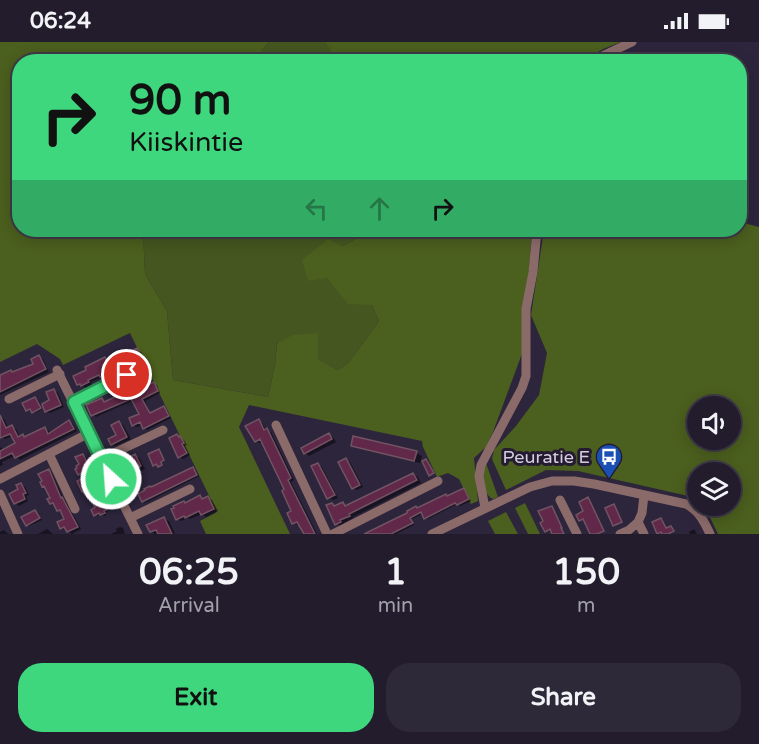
<!DOCTYPE html>
<style>
body{margin:0;font-family:"Varela Round",sans-serif;background:#2e2939;color:#f1f3f6;height:100vh;display:flex;flex-direction:column;font-size:22px;white-space:nowrap}
*{box-sizing:border-box;margin:0}
p{font-size:20px;color:#a2a1aa}
.icon{flex:none;width:33px;height:33px;fill:none;stroke:currentColor;stroke-width:2;stroke-linecap:round;stroke-linejoin:round}
.map{position:relative;height:492px;overflow:hidden}
.drawer{display:flex;flex-direction:column;background:#221c2d;flex:1}
.drawer>*{flex:none}
.top-card{position:absolute;left:12px;top:12px;width:735px;height:183px;border-radius:24px;box-shadow:0 3px 15px #0003,0 0 0 2px #3f3a49;background:#3fd77d;color:#111;overflow:hidden}
.tools{position:absolute;left:687px;top:354px;display:grid;gap:12px}
.tools a{display:grid;place-items:center;width:54px;height:54px;border-radius:50%;background:#221c2d;box-shadow:0 3px 15px #0003,0 0 0 2px #3f3a49;font-size:30px}
.pin{position:absolute;display:grid;place-items:center;width:51px;height:51px;color:#fff;margin:-26px;border:3px solid #fff;border-radius:50%;box-shadow:0 2px 6px #0007}
.me{position:absolute;width:66px;margin:-33px;rotate:334deg;stroke-linejoin:round;filter:drop-shadow(0 0 4px #0008)}
.turn{display:flex;align-items:center;gap:21px;height:126px;padding:0 18px;font-size:27px}
.turn .icon{width:78px;height:78px;stroke-width:2.5}
.turn b{display:block;font-size:42px;line-height:51px}
.lanes{display:flex;align-items:center;height:57px;padding:0 18px;background:#0003;justify-content:center;gap:30px;direction:ltr}
.lanes .off{opacity:.35}
.eta{display:flex;justify-content:space-evenly;align-items:center;height:102px;text-align:center}
.eta b{font-size:36px;font-weight:700;line-height:42px}
.cta{display:flex;gap:12px;margin-top:auto;padding:12px 18px}
.cta a{flex:1;height:69px;border-radius:24px;background:#3fd77d;color:#111;font-size:24px;font-weight:700;line-height:69px;text-align:center}
.cta a+a{background:#2e2939;color:#f1f3f6}
.status{display:flex;justify-content:space-between;align-items:center;height:42px;padding:0 30px;background:#221c2d;direction:ltr}
.status svg{height:16px;fill:currentColor}
.map>svg:first-child{display:block}
.green{fill:#455620}
.forest{fill:#4b5f1e;fill-rule:evenodd}
.shadow{fill:#0007}
.building{fill:#612849;stroke:#715463;stroke-width:1.5}
.lines{fill:none;stroke-linecap:round;stroke-linejoin:round}
.minor{stroke:#8b6b69;stroke-width:9}
.route-casing{stroke:#298c51;stroke-width:15}
.route{stroke:#3fd77d;stroke-width:10}
.labels{text-anchor:middle;stroke-width:6;stroke-linejoin:round;paint-order:stroke}
.poi-label{font-size:18px;fill:#d4cfde;stroke:#241b32;text-anchor:end}
</style>
<div class="status"><b>06:24</b><svg viewBox="0 0 49 12"><path d="M0 12V9h3v3zM5 12V6h3v6zM10 12V3h3v9zM15 12V0h3v12zM26 1h20v11H26zM47 4h2v5h-2z"/></svg></div>
<div class="map">
<svg width="759" height="492" viewBox="0 0 759 492">
<rect width="100%" height="100%" fill="#2d253c"/>
<path class="green" d="M269,0H325L338,19L258,20L259,12Z
M143,188H369L367,191L342,204L327,236L372,263L379,279L349,320L338,328L277,300L275,323L268,355L173,338L167,269L145,232Z"/>
<path class="forest" d="M0,0H269L259,12L258,19L20,20V188H143L145,232L167,269L173,338L268,355L275,323L277,301L293,293L318,291V318L338,328L349,320L379,279L372,263L348,262L327,236L308,239L302,218L328,197L342,204L367,191L369,188H532L523,309L493,390L486,405L474,416L478,459L471,462L459,437L448,431L437,435L423,405L422,399L249,363L239,385L290,492H206L200,479L217,470L130,291L63,323L60,317L37,302L0,320Z
M325,0H621L603,7L582,19L338,20Z
M740,180L759,185V492H718L705,465V464H730V430H698L697,456L578,429L546,428L506,448L492,417L494,408L516,384L539,353L547,311L531,273L544,188H740ZM698,364H730V398H698Z
M486,421L498,455L493,457C485,453 479,440 481,431C482,427 484,424 486,421Z
M525,461L540,492H528L515,466Z
M506,470L518,492H495L488,479Z"/>
<path class="shadow" d="M137,308L141,310L145,318L131,325L128,323L118,328L119,330L105,336L102,335L91,340L92,343L86,346L79,342L105,317L110,319Z
M39,315L43,317L49,330L0,353V334L11,329L14,331L35,323Z
M153,341L157,343L160,351L145,359L151,372L164,366L167,368L171,376L147,388L144,386L143,382L137,385L133,383L141,372L134,358L96,375L93,373L102,357L106,361L128,346L133,350Z
M54,348L58,351L64,365L50,371L46,369L51,359Z
M35,357L38,358L42,367L35,371L32,368L29,369L27,368Z
M0,375L4,377L9,387L12,385L16,387L20,395L23,394L26,396L45,387L49,389L50,392L69,380L73,382L77,389L20,418L15,414L2,420L3,423L0,424V405L4,408L17,402L13,394L5,397L1,395L0,392Z
M259,379L262,381L266,388L271,390L294,438L291,440L317,492H306L300,482L297,483L294,481L293,469L286,448L263,400L260,401L256,399Z
M119,381L123,383L131,397L116,404L112,402L118,394Z
M329,393L333,395L336,400L309,414L305,411Z
M177,394L184,398L187,403L185,404L190,413L183,417L179,415Z
M352,403L416,411L422,414L420,421L358,406Z
M83,413L87,416L93,429L83,434L79,432Z
M135,414L139,416L145,427L133,432L129,430Z
M346,418L350,420L363,445L357,448L353,446Z
M318,422L322,425L338,456L333,458L329,456Z
M193,426L195,428L199,434L145,461L143,459Z
M48,429L52,431L64,458L66,459L81,487L72,492L67,488H65L61,486L66,477L63,470L51,461L52,456L47,446L43,443Z
M413,432L418,435L421,441L353,475V476L344,481V483L341,484L336,482L332,462L336,465L343,462L348,464Z
M95,437L98,439L103,450L96,454L100,462L107,464L110,468L105,471L106,473L104,474L102,472L98,474L95,473L97,466L88,449L86,450L83,449V438L87,441Z
M21,443L25,445L29,453L26,454L28,459L19,464L15,461L20,448Z
M464,448L466,449L471,459L460,464L457,462L428,477L426,475L424,471L412,477L414,483L396,492H371L409,471L416,466L419,467Z
M200,455L205,458L208,456L212,458L218,469L206,475L202,472L190,477L188,476L181,479L177,477L186,462Z
M37,470L39,472L42,478L29,484L27,483L23,476Z
M164,477L169,479L175,492H161L159,491L155,492L151,489Z
M120,485L123,486L125,492H111L117,489L116,487Z
M47,487L53,492H38Z
M694,487L697,492H690L689,490Z
M4,488L8,492H0V490Z"/>
<path class="building" d="M137,306L142,316L126,324L125,321L115,326V328L100,335L99,333L88,338L89,340L81,344L80,342L77,343L73,334L86,328L85,325L105,315L107,319L123,311V313Z
M39,313L46,327L0,350V333L11,328L12,330L33,322L31,317Z
M154,340L158,349L142,357L150,371L164,364L169,374L143,387L140,380L132,384L129,376L139,372L131,357L91,374L86,363L102,356L104,360L115,355L114,352L128,344L131,349Z
M54,347L61,363L45,370L42,362L49,358L46,350Z
M35,355L41,366L32,371L30,367L26,369L22,361Z
M0,373L6,386L12,383L18,395L23,392L24,395L45,385L48,392L69,378L74,387L15,416L12,411L0,417V409L15,401L10,392L0,396Z
M259,377L264,388L267,386L291,436L288,438L315,492H304L297,480L292,482L287,471L291,469L282,449L284,447L260,397L255,400L245,384Z
M119,379L127,395L111,403L108,397L116,393L111,383Z
M329,391L332,397L304,412L301,406Z
M177,392L179,395L180,394L184,401L182,402L187,411L178,416L169,396Z
M353,394L417,409L414,419L351,404Z
M159,407L164,418L161,420L162,423L158,425L156,422L153,424L148,412Z
M83,412L90,427L78,433L75,427L77,426L76,424L79,422L75,415Z
M135,412L141,424L128,431L123,421L127,419L126,417Z
M346,416L360,443L352,447L338,420Z
M426,417L434,431L429,434L422,419Z
M318,421L335,453L327,457L311,424Z
M193,425L197,433L142,460L138,452L145,448L144,447L150,444L151,445Z
M49,427L61,456L62,455L78,485L67,490L64,485L60,487L57,480L64,477L60,468L57,469L53,461L50,462L47,457L50,456L44,444L42,445L40,440L42,439L38,432Z
M413,431L417,438L349,472L350,474L340,478L341,480L335,483L326,463L332,461L334,464L343,460L345,464Z
M83,436L85,441L95,436L101,449L95,452L99,461L101,460L102,462L105,461L108,467L104,469L105,471L100,473L99,471L94,474L91,468L95,465L85,448L82,450L77,439Z
M21,441L26,451L23,452L25,457L14,462L9,452L18,447L16,443Z
M464,446L469,457L457,463L455,461L424,477L421,470L410,476L413,481L391,492H364L407,471V469L416,464L417,466L446,452L447,454Z
M200,453L202,457L208,454L214,467L201,473L199,469L185,476L184,474L176,478L171,467L174,466L173,464L184,459L185,461Z
M588,455L604,489L597,492H590L583,477L579,479L576,473L583,469L579,460Z
M614,462L622,480L613,484L605,466Z
M552,464L562,486H561L564,492H552L550,487L545,490L540,481L543,479L538,469Z
M35,468L40,476L26,484L21,475Z
M164,475L172,492H158L156,488L150,490L146,483Z
M661,476L666,486L671,484L674,489L668,492H662L661,490L657,492L652,480Z"/>
<g class="lines">
<path class="minor" d="M594,20L598,16L632,0
M57,328L138,492
M9,357L60,332
M73,360L127,333
M276,383L327,492
M49,412L75,467
M101,417L163,388
M0,437L89,391
M0,452L18,492
M644,453L642,471L638,480L644,492
M560,458L577,492
M485,466L479,434L481,423L522,346L526,334V267L533,230L537,188
M130,476L190,447
M333,492L438,439
M432,492L530,445L552,439H574L594,442L686,462C699,469 704,479 710,492
M620,492L629,488L638,480"/>
</g>
<g class="lines">
<defs>
<path id="route" d="M111,437L74,360L127,333"/>
</defs>
<use href="#route" class="route-casing"/>
<use href="#route" class="route"/>
</g>
<defs>
<symbol id="bus-pin" viewBox="-11 -11 22 30"><path d="M0 17L-7.5 6A9.5 9.5 0 1 1 7.5 6Z" fill="#1a4fb4" stroke="#241b32"/><path d="M-5-6H5V4H4V6H2V4H-2V6H-4V4H-5ZM-3.5-4V0h7V-4ZM-3.5 1.2v1.5H-2V1.2ZM2 1.2v1.5H3.5V1.2Z" fill="#fff"/></symbol>
</defs>
<g fill-rule="evenodd">
<use href="#bus-pin" x="594" y="400" width="30" height="40"/>
</g>
<g class="labels">
<g class="poi-label">
<text x="590" y="421">Peuratie E</text>
</g>
</g>
</svg>
<div class="tools">
<a><svg class="icon" aria-label="sound" viewBox="0 0 24 24"><path d="M4 9h4l5-4v14l-5-4H4zM17 9q2 3 0 6"/></svg></a>
<a><svg class="icon" aria-label="layers" viewBox="0 0 24 24"><path d="M12 4l9 5-9 5-9-5zM3 14l9 5 9-5"/></svg></a>
</div>
<div class="pin" style="left:127px;top:333px;background:#d93025"><svg class="icon" aria-label="arrive" viewBox="0 0 24 24"><path d="M6 21V4h12l-3 4 3 4H6"/></svg></div>
<svg class="me" style="left:111px;top:437px" viewBox="-20 -20 40 40"><circle r="17" fill="#3fd77d" stroke="#fff" stroke-width="3"/><path d="M0-11L8 9 0 5-8 9z" fill="#fff"/></svg>
<div class="top-card">
<div class="turn"><svg class="icon" aria-label="right" viewBox="0 0 24 24"><path d="M7 20v-9h11M14 6l5 5-5 5"/></svg><div><b>90 m</b>Kiiskintie</div></div>
<div class="lanes"><svg class="icon off" aria-label="left" viewBox="0 0 24 24"><path d="M17 20v-9H6M10 6l-5 5 5 5"/></svg><svg class="icon off" aria-label="ahead" viewBox="0 0 24 24"><path d="M12 20V5M6 11l6-6 6 6"/></svg><svg class="icon" aria-label="right" viewBox="0 0 24 24"><path d="M7 20v-9h11M14 6l5 5-5 5"/></svg></div>
</div>
</div>
<section class="drawer">
<div class="eta">
<div><b>06:25</b><p>Arrival</p></div>
<div><b>1</b><p>min</p></div>
<div><b>150</b><p>m</p></div>
</div>
<div class="cta"><a>Exit</a><a>Share</a></div>
</section>
